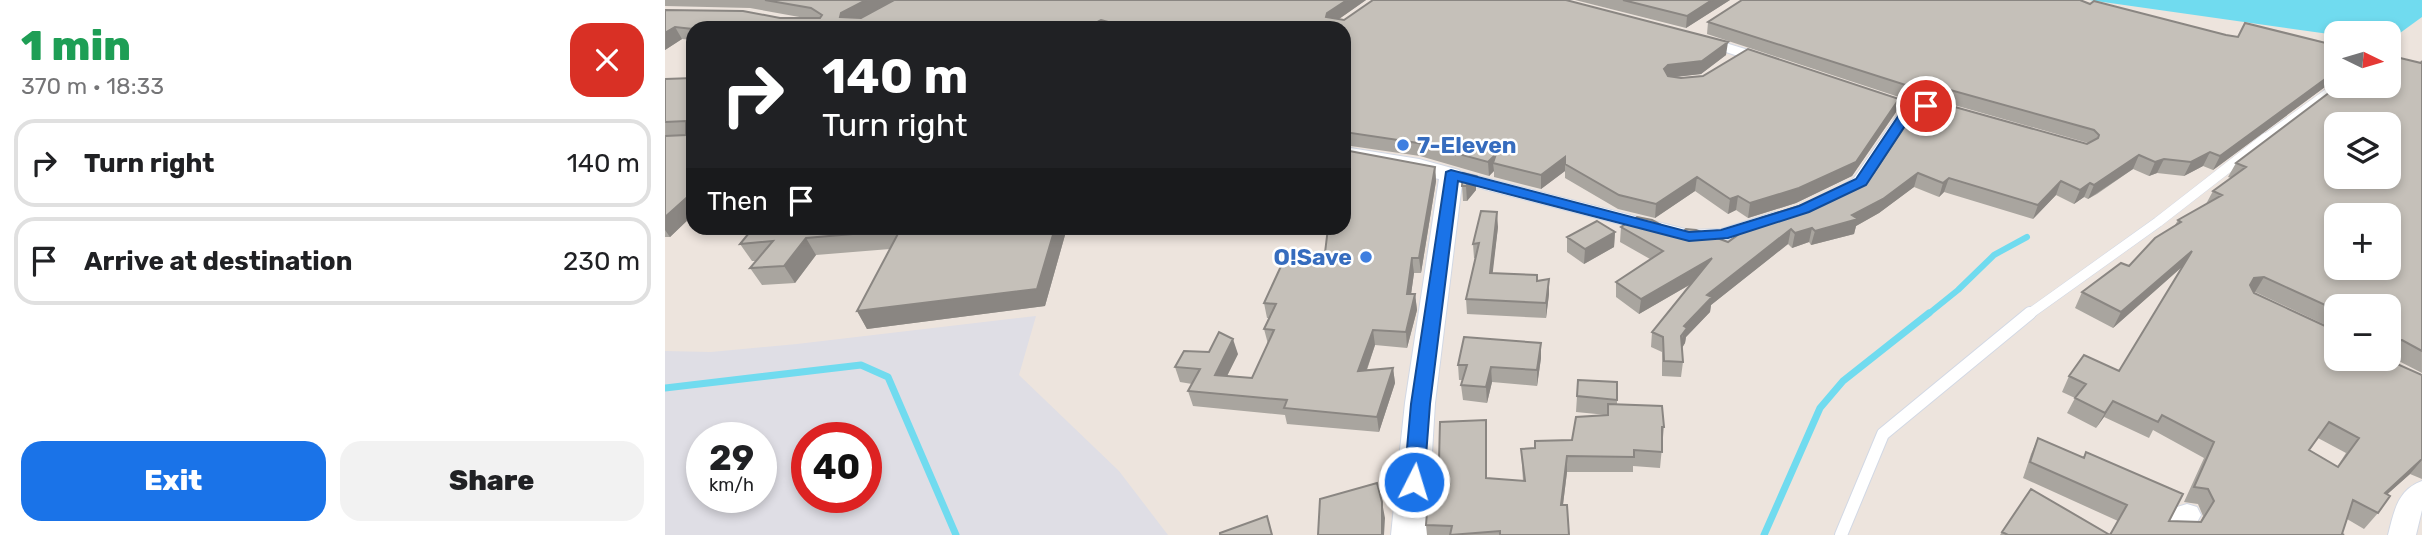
<!DOCTYPE html>
<meta charset="utf-8">
<style>
body{margin:0;font-family:Rubik,sans-serif;background:#f2f2f2;color:#202124;height:100vh;display:flex;flex-direction:column;font-size:26px;white-space:nowrap}
*{box-sizing:border-box;margin:0}
p{font-size:23px;color:#757577}
.icon{flex:none;width:38px;height:38px;fill:none;stroke:currentColor;stroke-width:2;stroke-linecap:round;stroke-linejoin:round}
.map{position:relative;flex:1;overflow:hidden}
.details{display:flex;flex-direction:column;background:#fff;width:665px}
.details>*{flex:none}
.top-card{position:absolute;left:21px;top:21px;width:665px;height:214px;border-radius:21px;box-shadow:0 4px 10px #0003;background:#202124;color:#fff;overflow:hidden}
.needle{width:46px;rotate:95deg}
.controls{position:absolute;left:1659px;top:21px;display:grid;gap:14px}
.controls a{display:grid;place-items:center;width:77px;height:77px;border-radius:14px;background:#fff;box-shadow:0 4px 10px #0003;font-size:35px}
.speed{position:absolute;left:21px;top:422px;display:flex;gap:14px;font-size:35px;font-weight:700;text-align:center}
.speed>*{display:grid;place-content:center;width:91px;height:91px;border-radius:50%;background:#fff;box-shadow:0 4px 10px #0003;line-height:1}
.speed small{font-size:18px;font-weight:400}
.speed .limit{border:10px solid #d22;background:#fff;color:#111}
.pin{position:absolute;display:grid;place-items:center;width:60px;height:60px;color:#fff;margin:-30px;border:4px solid #fff;border-radius:50%;box-shadow:0 2px 7px #0007}
.me{position:absolute;width:77px;margin:-38px;rotate:5deg;stroke-linejoin:round;filter:drop-shadow(0 0 5px #0008)}
.turn{display:flex;align-items:center;gap:24px;height:147px;padding:0 21px;font-size:32px}
.turn .icon{width:91px;height:91px;stroke-width:2.5}
.turn b{display:block;font-size:49px;line-height:60px}
.then{display:flex;align-items:center;height:66px;padding:0 21px;background:#0003;gap:14px;font-size:26px}
.round{display:grid;place-items:center;flex:none;width:74px;height:74px;border-radius:21px;background:#f2f2f2}
.summary{display:flex;align-items:center;justify-content:space-between;height:119px;padding:0 21px}
h1{font-size:42px;font-weight:800;line-height:52px;color:#1e9e55}
.button{display:flex;gap:14px;margin-top:auto;padding:14px 21px}
.button a{flex:1;height:80px;border-radius:21px;background:#1a73e8;color:#fff;font-size:28px;font-weight:800;line-height:80px;text-align:center}
.button a+a{background:#f2f2f2;color:#202124}
ul{padding:0;list-style:none}
li{display:flex;align-items:center;gap:21px;height:88px;margin:0 14px 10px;padding:0 7px;border:4px solid #e0e0e0;border-radius:21px}
li div{flex:1}
li b{display:block;font-size:26px}
li em{font-style:normal}
main{display:flex;flex:1;min-height:0}
.map>svg:first-child{display:block}
.industrial{fill:#dfdee5;fill-rule:evenodd}
.water{fill:#70dbef}
.lines{fill:none;stroke-linecap:round;stroke-linejoin:round}
.stream-far1{stroke:#70dbef;stroke-width:6}
.stream{stroke:#70dbef;stroke-width:7}
.service-far2-casing{stroke:#d2d8e4;stroke-width:9}
.service-far1-casing{stroke:#d2d8e4;stroke-width:11}
.service-casing{stroke:#d2d8e4;stroke-width:14}
.minor-casing{stroke:#d2d8e4;stroke-width:2}
.tertiary-casing{stroke:#d2d8e4;stroke-width:2}
.service-far2{stroke:#fff;stroke-width:8}
.service-far1{stroke:#fff;stroke-width:10}
.service{stroke:#fff;stroke-width:12}
.minor{fill:#fff;fill-rule:evenodd}
.tertiary{fill:#fff;fill-rule:evenodd}
.wall{fill:#a9a59f;fill-rule:evenodd}
.shaded-wall{fill:#8a8682}
.building{fill:#c5c0b9;stroke:#8a8682;stroke-width:2;fill-rule:evenodd}
.route{fill:#1a73e8;stroke:#114b97;stroke-width:2}
.shop-dot{fill:#3f7fe0;stroke:#fff;stroke-width:2.5}
.labels{text-anchor:middle;stroke-width:5;stroke-linejoin:round;paint-order:stroke}
.shop-label{font-size:23px;font-weight:bold;fill:#366cbe;stroke:#fff;text-anchor:start}
</style>
<main>
<section class="details">
<div class="summary"><div><h1>1 min</h1><p>370 m · 18:33</p></div><a class="round" style="background:#d93025;color:#fff"><svg class="icon" aria-label="close" viewBox="0 0 24 24"><path d="M6 6l12 12M18 6L6 18"/></svg></a></div>
<ul>
<li><svg class="icon" aria-label="right" viewBox="0 0 24 24"><path d="M7 20v-9h11M14 6l5 5-5 5"/></svg><div><b>Turn right</b></div><em>140 m</em></li>
<li><svg class="icon" aria-label="arrive" viewBox="0 0 24 24"><path d="M6 21V4h12l-3 4 3 4H6"/></svg><div><b>Arrive at destination</b></div><em>230 m</em></li>
</ul>
<div class="button"><a>Exit</a><a>Share</a></div>
</section>
<div class="map">
<svg width="1757" height="535" viewBox="0 0 1757 535">
<rect width="100%" height="100%" fill="#ede4dd"/>
<path class="industrial" d="M371,316L354,375L454,471L503,535H0V351L46,352L132,344ZM37,438H96V497H37ZM142,438H201V497H142Z"/>
<path class="water" d="M1424,0H1757V17L1724,41V33L1671,35Z"/>
<g class="lines">
<path class="stream-far1" d="M1262,315L1293,290L1329,255L1362,237"/>
<path class="stream" d="M0,388L196,365L223,377L291,535
M1099,535L1155,408L1178,381L1264,313"/>
<defs>
<path id="service-far2" d="M1724,48L1729,44
M1599,139L1672,86"/>
<path id="service-far1" d="M1363,315L1493,222L1601,138"/>
<path id="service" d="M1176,535L1218,434L1365,313"/>
<path id="minor" d="M1035,35L1109,58L1112,61L1104,66L1030,42L1028,39Z
M1208,91L1251,105L1253,109C1237,134 1203,205 1168,196L1166,192L1189,178L1235,111L1202,99L1200,96Z
M786,169L1024,230L1056,229L1110,212L1120,218L1117,222L1058,241L1024,242L779,179L777,175L779,171Z
M1757,481V510L1751,535H1723C1729,512 1732,490 1757,481Z
M1522,504L1532,507L1536,515L1525,535H1496L1512,507Z"/>
<path id="tertiary" d="M679,147L754,159L794,170L798,175L770,403L762,535H726L740,403L774,179L679,161Z"/>
</defs>
<use href="#service-far2" class="service-far2-casing"/>
<use href="#service-far1" class="service-far1-casing"/>
<use href="#service" class="service-casing"/>
<use href="#minor" class="minor-casing"/>
<use href="#tertiary" class="tertiary-casing"/>
<use href="#service-far2" class="service-far2"/>
<use href="#service-far1" class="service-far1"/>
<use href="#service" class="service"/>
<use href="#minor" class="minor"/>
<use href="#tertiary" class="tertiary"/>
</g>
<path class="wall" d="M0,0H701L674,19L1061,55L1036,74L1009,77L1234,99L1231,112L1187,176L1131,203L1083,218L1071,210L1063,214L1030,191L990,218L953,209L900,178V171L876,189L829,177V171L824,176L755,156L679,145V28H28V40L17,39L0,50V10L115,18H140L85,8L0,6Z
M910,0H1065L1021,28Z
M1425,4L1561,35L1662,48L1668,81L1548,170L1538,166L1519,176L1492,173L1484,176L1468,169L1432,194L1423,199L1419,197L1409,204L1391,195L1368,219L1279,192L1274,197L1249,187L1214,213L1191,226L1189,234L1146,245L1144,242L1127,248L1123,244L1046,305L1045,312L1021,337L1020,343L1017,348L1018,362L1016,377L997,376V352L986,347L987,332L1026,284L974,314L951,297V282L985,259L955,242L956,227L1063,242L1208,174L1423,143L1268,99L1246,101L1042,34L1043,22Z
M1731,57L1755,63L1757,61V373L1724,356V306H1671V330L1590,292H1588L1671,359L1757,375V479L1745,474L1722,494L1713,513L1699,529L1682,519L1677,534L1679,535H1335L1337,532L1444,535L1453,521L1358,478L1366,454L1373,438L1418,458L1421,452L1504,521L1535,522L1538,516L1533,504L1519,502L1539,458L1488,430L1484,438L1439,417L1431,428L1402,413L1410,398L1397,392L1404,376L1454,371L1517,267L1448,328L1410,308L1417,292L1464,266L1510,225L1513,220L1541,204L1548,191L1566,178L1563,177L1571,163L1724,86V70ZM1653,438L1681,453L1672,467L1644,450Z
M28,78V215L5,237H0V79Z
M770,167L771,181L756,273H749L746,294H750L752,310L742,348L710,345L702,370L728,368L730,383L714,432L622,424L620,415L528,406L523,391L527,384L515,382L510,367L573,354L562,376L587,378L603,344L599,329L604,318H602L599,303L659,261Z
M811,176V190L802,201H798L797,186Z
M833,227L827,273L872,281L884,279V294L881,318L802,314L801,299L810,258H809L808,244Z
M88,228H402L380,306L202,329L192,311L225,249L151,255L130,283L97,285L85,268L91,261H87L75,244Z
M950,232L949,247L919,264L902,252V237Z
M876,358L872,386L827,382L822,403L798,400L796,385L798,380H794L793,365Z
M952,382V404L999,427L995,468L968,466V472H902L898,505L904,535H762L761,525L774,461L821,436L822,478L858,481L856,449L870,448V441L907,440L942,415L911,412L912,396Z"/>
<path class="shaded-wall" d="M201,0H229L181,28L175,17L176,13Z
M682,0H701L664,26L661,17L662,13Z
M1047,0H1065L1021,28L1022,16Z
M436,20L438,28H421Z
M10,27L17,39L0,50V33Z
M1063,42L1061,55L1036,74L1002,78L999,69L1003,65Z
M1671,65V75L1668,81L1548,170L1555,156Z
M1234,99L1231,112L1187,176L1131,203L1083,218L1085,203Z
M1545,152L1538,166L1519,176L1526,162Z
M831,154L828,163L829,171L824,176L823,162Z
M1474,155L1468,169L1423,199L1429,185Z
M900,157V171L876,189V175Z
M1499,159L1492,173L1484,176L1490,162Z
M770,167L771,181L756,273L754,258Z
M1253,173L1249,187L1214,213L1191,226L1189,234L1146,245L1150,231Z
M811,176V190L802,201L801,186Z
M1032,177L1030,191L990,218L991,204Z
M1284,178L1279,192L1274,197L1278,183Z
M1396,181L1391,195L1368,219L1373,205Z
M1425,183L1419,197L1409,204L1415,190Z
M28,192V215L5,237L0,230V217Z
M1073,196L1071,210L1063,214L1065,199Z
M832,212L833,227L826,288L825,273Z
M390,228H402L380,306L202,329L192,311Z
M1147,228L1144,242L1127,248L1130,233Z
M1126,229L1123,244L1046,305L1045,312L1021,337L1020,343L1015,351L1019,326L1042,295Z
M950,232L949,247L919,264L920,249Z
M141,238L151,255L130,283L119,266Z
M1527,251L1519,265L1448,328L1456,312Z
M747,258L749,273L744,309L742,294Z
M1047,258L1045,273L974,314L976,299Z
M1599,277L1590,292L1580,293L1589,278Z
M884,279V294L881,318V303Z
M750,294L752,310L742,348L741,332Z
M708,330L710,345L696,386L693,371Z
M568,339L573,354L555,390L550,375Z
M876,343V358L872,386V370Z
M826,367L827,382L822,403L821,387Z
M728,368L730,383L714,432L712,417Z
M1448,401L1439,417L1431,428L1440,413Z
M902,456V472L896,520V505Z
M1757,460L1745,474L1707,508L1720,493Z
M717,502L720,518L719,535H717Z"/>
<path class="building" d="M100,0H201L176,13L175,17L196,18L229,0H682L662,13L661,17L679,20L708,0H901L1063,42L1037,61L1003,65L999,69L1003,76L1016,78L1038,76L1083,49L1234,99L1191,162L1134,188L1085,203L1073,196L1065,199L1032,177L991,204L954,195L900,164V157L876,175L828,163L831,154L823,162L753,143L679,132V28H466L436,20L421,28L28,29L10,27L0,33V10L78,11L115,18H155L157,15L146,8Z
M958,0H1047L1022,16Z
M1077,0H1415L1425,4L1429,1L1561,35L1573,37L1580,23L1665,44L1662,47L1671,51V65L1670,66L1671,67V71L1555,156L1545,152L1526,162L1499,159L1490,162L1474,155L1429,185L1425,183L1415,190L1396,181L1373,205L1284,178L1278,183L1253,173L1218,199L1187,215L1193,219L1150,231L1147,228L1130,233L1126,229L1042,295L1047,297L1019,326L1022,328L1016,336L1018,362L999,361L998,337L987,332L1047,258L976,299L951,282L998,251L956,227L972,217L987,220L1015,235L1021,229L1031,230L1063,242L1096,218L1150,201L1208,174L1256,102L1265,100L1422,144L1433,138L1434,135L1429,130L1271,86L1250,88L1043,22Z
M1731,57L1756,63L1757,61V351L1737,340L1724,341V306H1671V310L1599,277L1589,278L1585,285L1589,293L1671,331V359H1721L1757,375V459L1720,493L1725,496L1713,513L1688,500L1677,534L1679,535H1343L1337,532L1366,489L1445,535L1462,505L1365,462L1373,438L1419,458L1421,452L1518,494L1504,521L1536,522L1549,501L1543,489L1529,487L1549,442L1497,415L1493,422L1448,401L1440,413L1410,398L1421,384L1404,376L1419,355L1454,371L1527,251L1456,312L1417,292L1456,263L1464,266L1490,238L1516,222L1513,220L1557,195L1548,191L1581,167L1571,163L1673,86H1724V71ZM1671,124H1724V177H1671ZM1671,215H1724V268H1671ZM1664,422L1694,438L1673,467L1644,450Z
M28,78V192L0,217V136L21,135V121L0,122V79Z
M679,150L770,167L754,258H747L742,294H750L741,332L708,330L693,371L728,368L712,417L619,408L622,400L523,391L535,369L510,367L519,351L544,352L554,332L568,339L550,375L587,378L609,330L599,329L611,304L599,303L617,264L659,261L663,228H679Z
M798,173L811,176L801,186H797Z
M816,211L832,212L825,273L872,275V281L884,279L881,303L801,299L814,243L808,244Z
M932,221L950,232L920,249L902,237Z
M88,228H390L372,289L192,311L235,230L141,238L119,266L85,268L108,241L75,244Z
M799,337L876,343L872,370L826,367L821,387L796,385L802,365H793Z
M913,380L952,382V400L912,396Z
M943,404L997,406L999,427H997V452L969,450V457L902,456L896,505H902L904,535H835V531L785,535L787,526L761,525L766,461H774L775,422L821,420V478L860,481L856,449L870,448V441L907,440L911,417L943,415Z
M712,483L717,502V535H653L655,499Z
M602,516L607,535H555V533Z"/>
<path class="route" d="M1261,102L1266,104V109L1249,112L1201,185L1144,212L1063,238L1024,241L793,181L765,404L759,482L756,488L749,491L741,488L739,482L746,404L781,172L786,170L1024,232L1056,230L1134,206L1191,179L1240,106Z"/>
<g class="shop-dot">
<circle cx="738" cy="145" r="7"/>
<circle cx="701" cy="257" r="7"/>
</g>
<g class="labels">
<g class="shop-label">
<text x="752" y="153">7-Eleven</text>
<text x="687" y="265" text-anchor="end">O!Save</text>
</g>
</g>
</svg>
<div class="controls">
<a><svg class="needle" viewBox="-14 -14 28 28"><path d="M0-13l5 13h-10z" fill="#e53935"/><path d="M0 13l5-13h-10z" fill="#757577"/></svg></a>
<a><svg class="icon" aria-label="layers" viewBox="0 0 24 24"><path d="M12 4l9 5-9 5-9-5zM3 14l9 5 9-5"/></svg></a>
<a>+</a>
<a>−</a>
</div>
<div class="speed"><div>29<small>km/h</small></div><div class="limit">40</div></div>
<div class="pin" style="left:1261px;top:106px;background:#d93025"><svg class="icon" aria-label="arrive" viewBox="0 0 24 24"><path d="M6 21V4h12l-3 4 3 4H6"/></svg></div>
<svg class="me" style="left:749px;top:482px" viewBox="-20 -20 40 40"><circle r="17" fill="#1a73e8" stroke="#fff" stroke-width="3"/><path d="M0-11L8 9 0 5-8 9z" fill="#fff"/></svg>
<div class="top-card">
<div class="turn"><svg class="icon" aria-label="right" viewBox="0 0 24 24"><path d="M7 20v-9h11M14 6l5 5-5 5"/></svg><div><b>140 m</b>Turn right</div></div>
<div class="then">Then<svg class="icon" aria-label="arrive" viewBox="0 0 24 24"><path d="M6 21V4h12l-3 4 3 4H6"/></svg></div>
</div>
</div>
</main>
